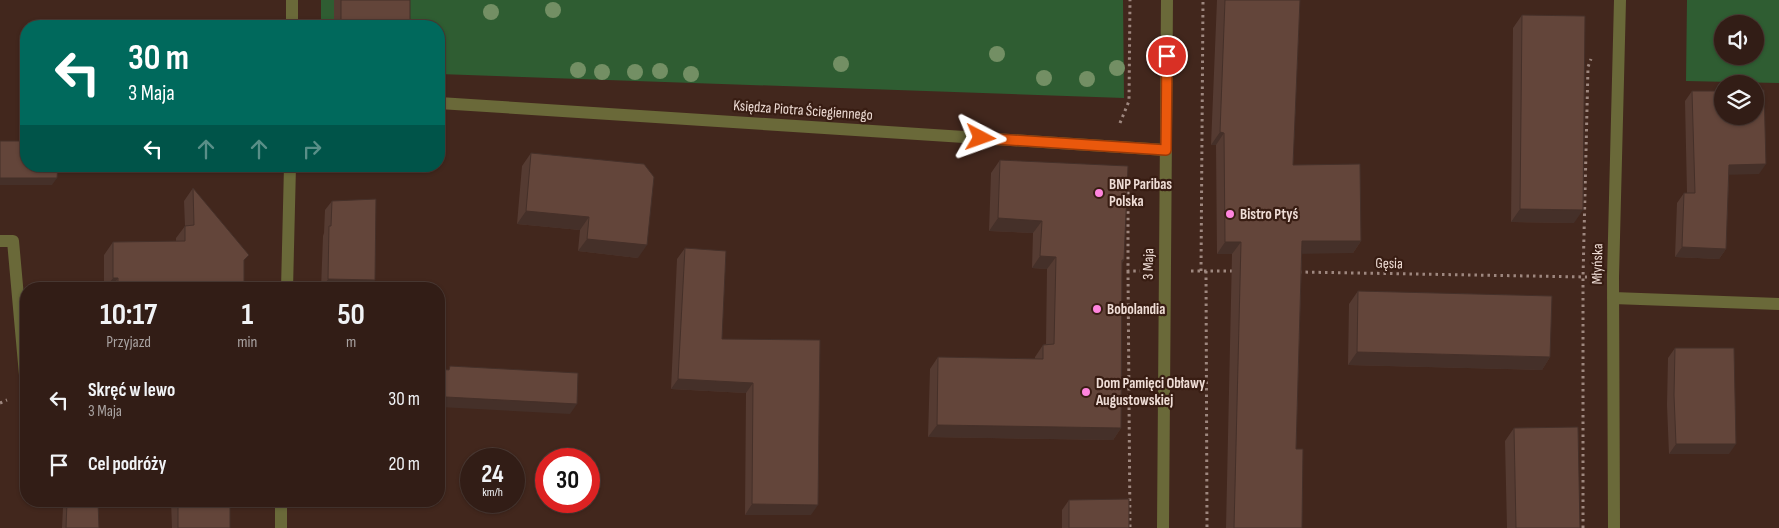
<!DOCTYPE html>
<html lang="pl">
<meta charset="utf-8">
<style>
body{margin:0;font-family:"Sofia Sans Condensed",sans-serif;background:#3a261f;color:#f1f3f6;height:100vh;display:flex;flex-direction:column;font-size:19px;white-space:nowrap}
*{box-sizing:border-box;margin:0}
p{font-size:16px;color:#a8a2a1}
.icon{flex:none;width:28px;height:28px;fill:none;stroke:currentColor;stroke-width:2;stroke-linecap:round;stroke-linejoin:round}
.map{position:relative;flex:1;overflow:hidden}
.side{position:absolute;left:20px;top:282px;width:425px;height:225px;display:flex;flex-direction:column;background:#321d16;border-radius:20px;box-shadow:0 1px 4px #0004,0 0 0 1px #4d3b35}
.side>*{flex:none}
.banner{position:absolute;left:20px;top:20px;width:425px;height:152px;border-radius:20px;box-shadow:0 1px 4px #0004,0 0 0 1px #4d3b35;background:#00695c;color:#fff;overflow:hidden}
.tools{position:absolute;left:1714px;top:15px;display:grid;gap:10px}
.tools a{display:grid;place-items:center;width:50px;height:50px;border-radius:50%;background:#321d16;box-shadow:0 1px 4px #0004,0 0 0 1px #4d3b35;font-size:25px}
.speed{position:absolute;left:460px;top:448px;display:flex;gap:10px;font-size:25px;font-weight:700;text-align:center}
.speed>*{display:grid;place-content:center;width:65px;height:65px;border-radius:50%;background:#321d16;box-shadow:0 1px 4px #0004,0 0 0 1px #4d3b35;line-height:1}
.speed small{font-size:12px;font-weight:400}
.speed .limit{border:8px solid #d22;background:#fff;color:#111}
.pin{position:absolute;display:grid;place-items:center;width:42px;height:42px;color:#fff;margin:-21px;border:2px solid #fff;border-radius:50%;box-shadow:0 1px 5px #0007}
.me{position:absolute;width:55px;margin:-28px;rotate:94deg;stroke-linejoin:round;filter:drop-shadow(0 0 4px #0008)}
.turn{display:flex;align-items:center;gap:18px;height:105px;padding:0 25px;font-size:22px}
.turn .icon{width:65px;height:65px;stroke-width:2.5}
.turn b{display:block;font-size:35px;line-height:42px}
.lanes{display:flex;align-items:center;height:48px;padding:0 25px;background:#0003;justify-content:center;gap:25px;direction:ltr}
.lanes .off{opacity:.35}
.eta{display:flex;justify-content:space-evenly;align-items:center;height:85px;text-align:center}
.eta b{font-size:30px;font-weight:700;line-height:35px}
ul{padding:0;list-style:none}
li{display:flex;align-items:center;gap:15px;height:65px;padding:0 25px}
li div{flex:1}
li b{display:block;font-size:19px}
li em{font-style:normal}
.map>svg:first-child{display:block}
.green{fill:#2f5d32;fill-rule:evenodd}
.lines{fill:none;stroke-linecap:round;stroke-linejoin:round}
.path{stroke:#9e877f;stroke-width:3;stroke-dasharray:2.5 4;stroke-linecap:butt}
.minor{stroke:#6a6939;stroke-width:12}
.tertiary{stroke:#6a6939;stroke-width:12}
.tree{fill:#738f64}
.wall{fill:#553b32}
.shaded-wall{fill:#453029}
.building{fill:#63453a;stroke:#453029}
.route-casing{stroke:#983908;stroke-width:12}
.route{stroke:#ea580c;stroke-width:9}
.poi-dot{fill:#ff85de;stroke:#381d13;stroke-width:2}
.labels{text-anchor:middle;stroke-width:4.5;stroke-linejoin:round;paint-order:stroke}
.street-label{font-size:15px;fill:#efddd6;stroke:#381d13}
.poi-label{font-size:15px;font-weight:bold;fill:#efddd6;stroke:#381d13;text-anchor:start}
</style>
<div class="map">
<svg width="1779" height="528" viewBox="0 0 1779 528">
<rect width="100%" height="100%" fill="#42271d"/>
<path class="green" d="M321,0H1123L1124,98L439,74V26H321Z
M1687,0H1779V83L1686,81ZM1722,24H1755V56H1722Z"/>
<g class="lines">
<path class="path" d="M1120,123L1129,101L1130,0
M1125,180L1128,183V271H1140
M1128,271L1130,528
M1191,271H1235
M1201,271L1203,0
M1206,271L1207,528
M1299,272L1587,277
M0,403L7,400
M1583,528V277L1588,67L1591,59"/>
<path class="minor" d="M292,0V26
M439,103L1166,150
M0,241H13L26,386
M287,289L290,166
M1613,298L1779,304
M281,528V501
M1614,528L1613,277L1620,0"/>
<path class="tertiary" d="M1163,528L1167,0"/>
</g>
<g class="tree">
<circle cx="553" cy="10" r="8"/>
<circle cx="491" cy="12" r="8"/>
<circle cx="997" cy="54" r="8"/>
<circle cx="841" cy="64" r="8"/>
<circle cx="1117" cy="68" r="8"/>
<circle cx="578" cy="70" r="8"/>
<circle cx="660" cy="71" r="8"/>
<circle cx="602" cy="72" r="8"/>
<circle cx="635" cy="72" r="8"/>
<circle cx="691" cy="74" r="8"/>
<circle cx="1044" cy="78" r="8"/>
<circle cx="1087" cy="79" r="8"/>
</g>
<path class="wall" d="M334,0H410V26H334Z
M1217,0H1300L1293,165L1361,241L1353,253H1302L1296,449L1302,528H1226L1232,254H1217L1216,145H1211Z
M1522,15L1574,223L1511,222L1513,28Z
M1692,91L1759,174H1729L1726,249L1719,259L1675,257L1677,203L1684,193H1687L1685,101Z
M531,153L638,258L578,251L580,230L517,224L522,166Z
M1000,160L1124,260L1122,263L1121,428L1113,440L928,437L930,369L938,357L1035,359V357L1043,345L1046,344L1047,269L1032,268L1033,233L989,231L991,173Z
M193,188L244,261V289H104V255L113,242L176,241V238L185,226L184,201Z
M332,201L369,289H321L323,236L324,233L325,210Z
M685,248L722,339L820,340L811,515H745L746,393L671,389L677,259Z
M1358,291L1550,357L1542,370L1348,365L1349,304Z
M1675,348L1729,454H1669L1667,405L1668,358Z
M1514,428L1580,528H1507L1505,441Z
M1069,500L1129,528H1062V510Z
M171,501H230V528H172Z
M67,502L99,528H62L63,507Z"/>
<path class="shaded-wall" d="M1220,132L1224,133L1216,145H1211Z
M1766,164L1759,174L1722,175L1729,165Z
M0,178H57L52,185H0Z
M1520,209L1583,210L1574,223L1511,222Z
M526,211L589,217L580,230L517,224Z
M998,218L1042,221L1033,233L989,231Z
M587,239L647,245L638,258L578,251Z
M1302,241H1361L1353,253L1294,254Z
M1225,242H1241L1232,254H1217Z
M1682,247L1726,249L1719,259L1675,257Z
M1040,256L1056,257L1047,269L1032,268Z
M113,278H118L111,289H105Z
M328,279L375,280L369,289H322Z
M1357,352L1550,357L1542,370L1348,365Z
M678,379L753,383L746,393L671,389Z
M446,397L577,404L570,414L439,407Z
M937,425L1121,428L1113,440L928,437Z
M1676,444H1736L1729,454H1669Z
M752,504L818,505L811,515H745Z"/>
<path class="building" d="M341,0H410V26H341Z
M1225,0H1300L1293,165L1360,164L1361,241H1302L1296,449H1303L1302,528H1234L1241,242H1225L1224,133L1220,132Z
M1522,15L1585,16L1583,210L1520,209Z
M1755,90H1764L1766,164L1729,165L1726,249L1682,247L1684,193H1695L1692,91H1722V116H1755Z
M0,141H26V166H58L57,178H0Z
M531,153L644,164L654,177L647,245L587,239L589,217L526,211Z
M1000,160L1128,166L1124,260H1122L1121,428L937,425L938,357L1043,359V345L1054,344L1056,257L1040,256L1042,221L998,218Z
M193,188L249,255L244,260V289H118V278H113V242L185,241V226L194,225Z
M376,199L375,280L328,279L329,226H331L332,201Z
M685,248L726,251L722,339L820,340L818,505L752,504L753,383L678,379Z
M1358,291L1552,296L1550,357L1357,352Z
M1675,348H1734L1736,444H1676L1674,395Z
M450,366L578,373L577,404L446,397L439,475V369L449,370Z
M1578,427L1580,528H1516L1514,428Z
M1129,499V528H1069V500Z
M178,501H230V528H178Z
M67,502H98L99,528H66Z"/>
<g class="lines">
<defs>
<path id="route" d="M981,138L1166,150L1167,56"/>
</defs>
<use href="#route" class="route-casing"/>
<use href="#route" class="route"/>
</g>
<g class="poi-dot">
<circle cx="1099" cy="193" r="5"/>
<circle cx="1230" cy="214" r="5"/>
<circle cx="1097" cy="309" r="5"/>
<circle cx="1086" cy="392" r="5"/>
</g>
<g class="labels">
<g class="street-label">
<text transform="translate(803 110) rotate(4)" y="5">Księdza Piotra Ściegiennego</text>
<text transform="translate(1389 263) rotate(1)" y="5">Gęsia</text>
<text transform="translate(1148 264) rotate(-89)" y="5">3 Maja</text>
<text transform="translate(1597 264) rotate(-89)" y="5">Młyńska</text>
</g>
<g class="poi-label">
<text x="1109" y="189">BNP Paribas<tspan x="1109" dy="17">Polska</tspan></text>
<text x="1240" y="219">Bistro Ptyś</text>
<text x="1107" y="314">Bobolandia</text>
<text x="1096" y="388">Dom Pamięci Obławy<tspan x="1096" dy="17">Augustowskiej</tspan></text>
</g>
</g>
</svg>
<div class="tools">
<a><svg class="icon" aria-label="sound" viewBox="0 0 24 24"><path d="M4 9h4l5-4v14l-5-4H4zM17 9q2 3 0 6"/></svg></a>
<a><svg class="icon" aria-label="layers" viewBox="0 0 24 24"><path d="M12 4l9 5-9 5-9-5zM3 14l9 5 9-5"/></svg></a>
</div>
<div class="speed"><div>24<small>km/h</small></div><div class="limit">30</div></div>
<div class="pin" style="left:1167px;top:56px;background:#d93025"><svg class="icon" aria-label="arrive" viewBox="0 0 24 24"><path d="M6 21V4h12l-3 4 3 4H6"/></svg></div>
<svg class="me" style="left:981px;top:138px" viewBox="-20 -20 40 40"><path d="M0-17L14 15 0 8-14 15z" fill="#ea580c" stroke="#fff" stroke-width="4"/></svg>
<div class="banner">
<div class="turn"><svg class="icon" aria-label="left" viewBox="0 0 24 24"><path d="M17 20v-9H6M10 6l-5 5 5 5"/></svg><div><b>30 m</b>3 Maja</div></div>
<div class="lanes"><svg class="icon" aria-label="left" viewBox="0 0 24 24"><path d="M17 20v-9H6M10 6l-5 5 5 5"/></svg><svg class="icon off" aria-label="ahead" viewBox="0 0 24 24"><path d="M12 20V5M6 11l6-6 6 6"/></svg><svg class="icon off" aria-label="ahead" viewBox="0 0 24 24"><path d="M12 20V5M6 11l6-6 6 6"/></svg><svg class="icon off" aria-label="right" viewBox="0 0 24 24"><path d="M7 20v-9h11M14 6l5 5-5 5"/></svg></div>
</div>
<section class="side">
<div class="eta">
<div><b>10:17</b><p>Przyjazd</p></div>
<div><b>1</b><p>min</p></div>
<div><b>50</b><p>m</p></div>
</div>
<ul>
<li><svg class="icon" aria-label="left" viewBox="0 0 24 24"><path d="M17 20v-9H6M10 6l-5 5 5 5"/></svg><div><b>Skręć w lewo</b><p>3 Maja</p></div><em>30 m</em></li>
<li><svg class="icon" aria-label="arrive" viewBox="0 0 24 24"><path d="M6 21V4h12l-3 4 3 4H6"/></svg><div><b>Cel podróży</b></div><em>20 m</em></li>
</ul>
</section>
</div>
